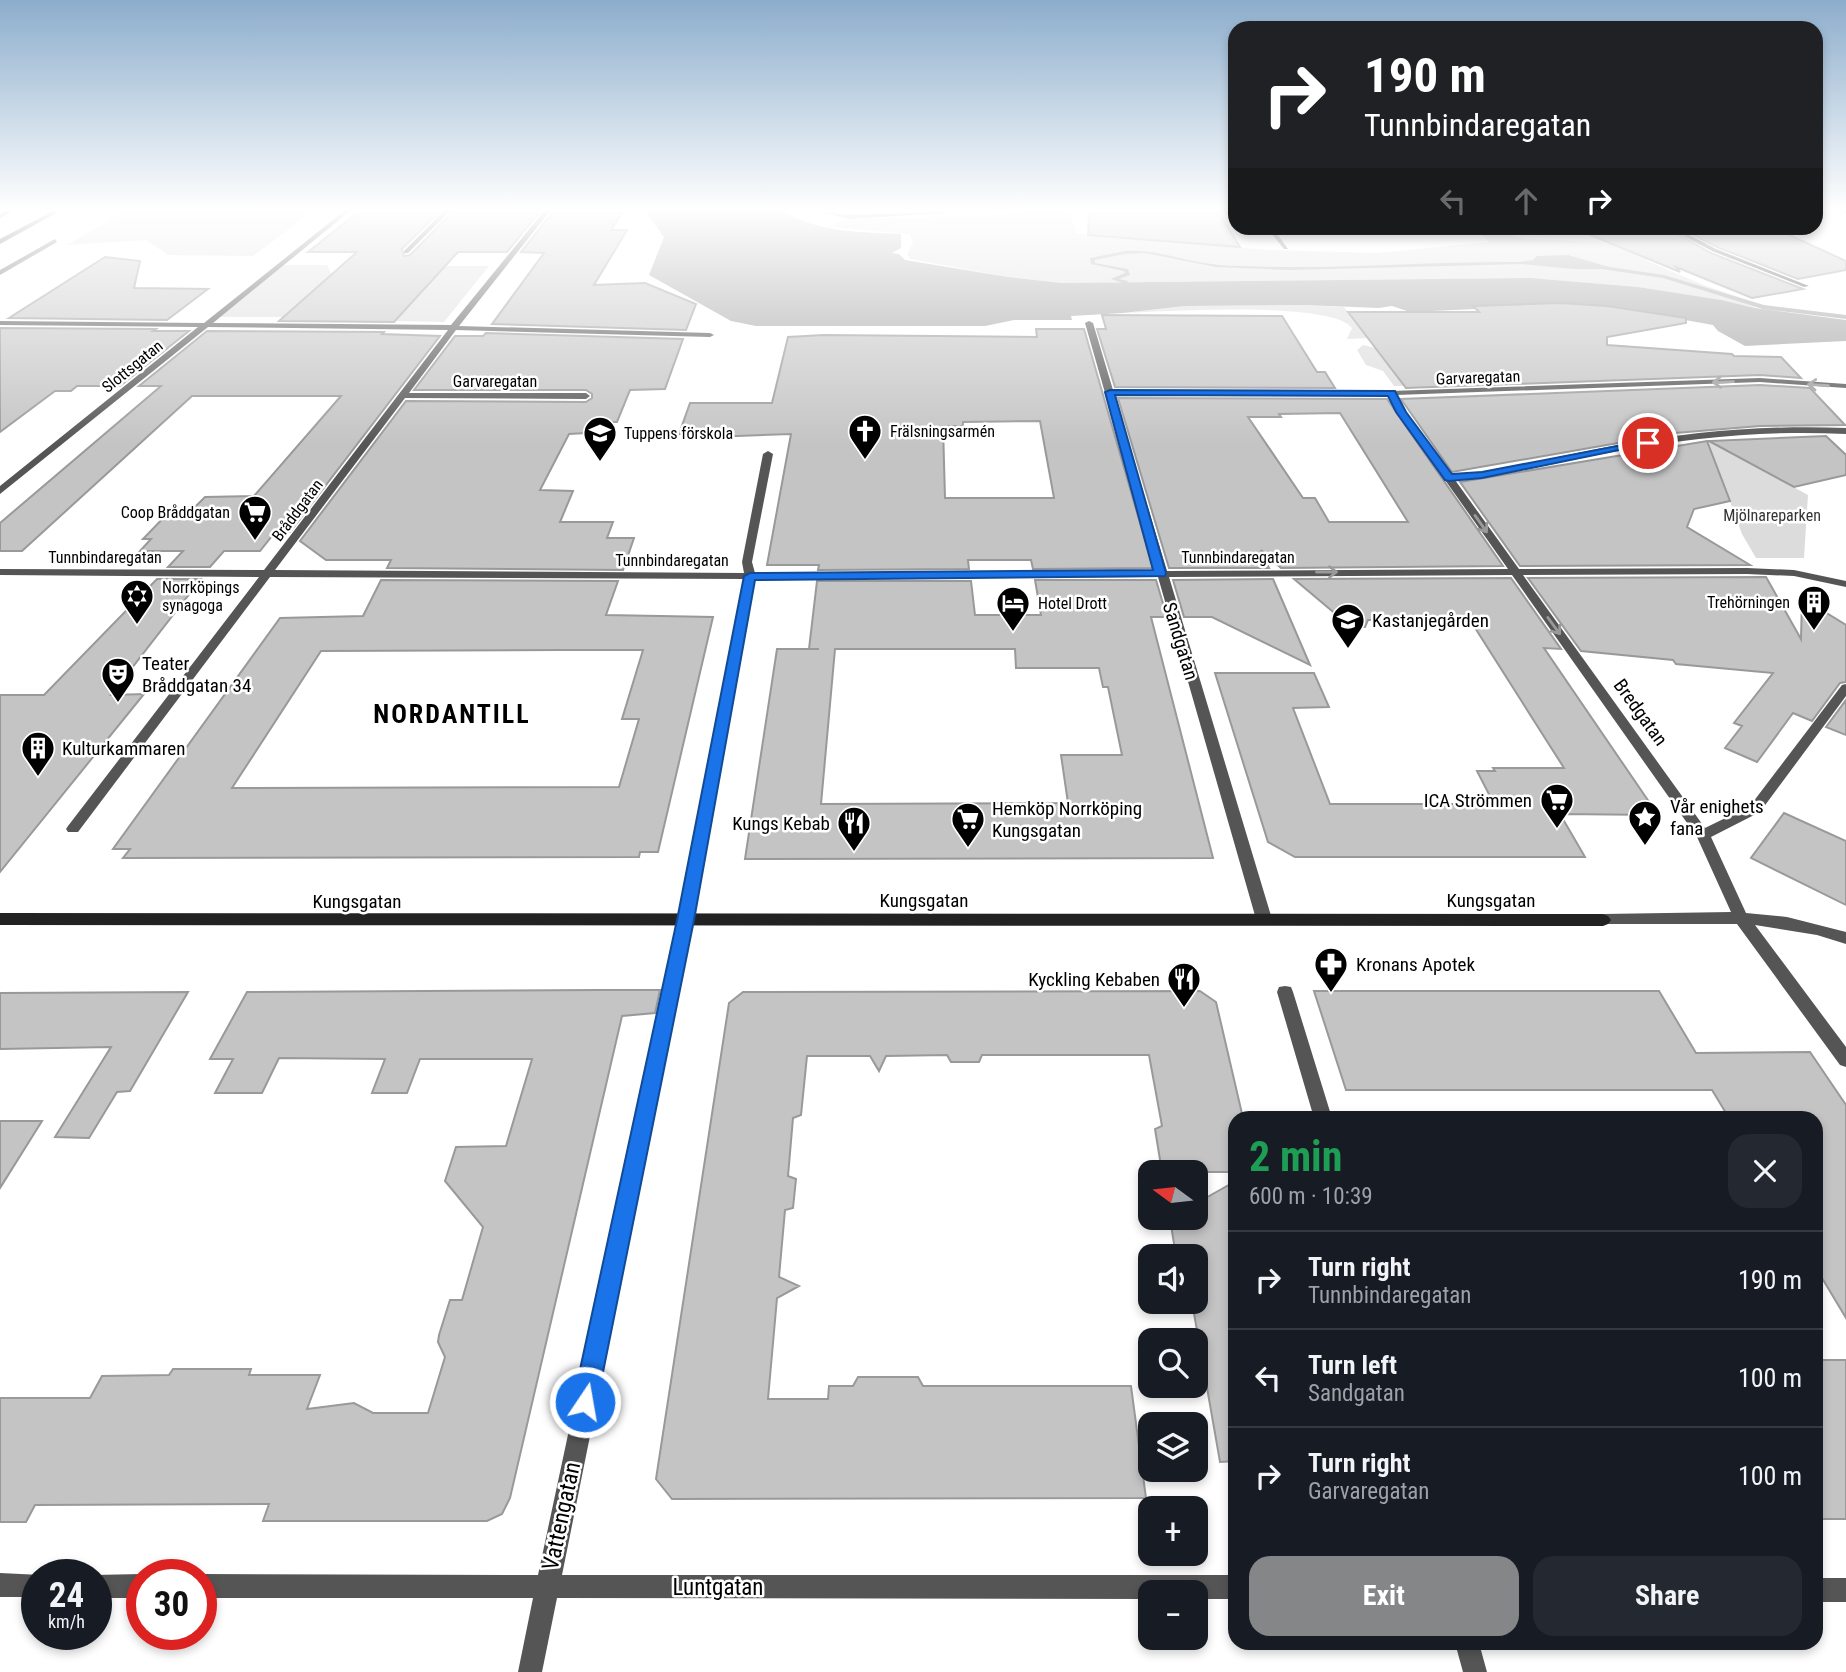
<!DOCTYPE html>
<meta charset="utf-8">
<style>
body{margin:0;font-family:"Roboto Condensed",sans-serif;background:#242831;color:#f1f3f6;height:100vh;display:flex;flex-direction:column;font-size:26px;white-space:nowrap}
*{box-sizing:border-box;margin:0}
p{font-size:23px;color:#9ea1a6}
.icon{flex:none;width:38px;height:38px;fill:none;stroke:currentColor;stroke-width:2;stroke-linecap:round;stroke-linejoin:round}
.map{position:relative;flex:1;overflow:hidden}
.side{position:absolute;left:1228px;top:1111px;width:595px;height:539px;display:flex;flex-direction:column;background:#171b24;border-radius:21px;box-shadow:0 4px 10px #0003}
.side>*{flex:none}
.hud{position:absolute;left:1228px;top:21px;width:595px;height:214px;border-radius:21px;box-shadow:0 4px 10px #0003;background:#202124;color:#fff;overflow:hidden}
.needle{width:46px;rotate:285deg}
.fabs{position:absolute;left:1138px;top:1160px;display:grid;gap:14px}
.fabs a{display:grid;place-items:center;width:70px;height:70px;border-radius:14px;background:#171b24;box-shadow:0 4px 10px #0003;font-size:35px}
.speed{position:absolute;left:21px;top:1559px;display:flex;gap:14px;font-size:35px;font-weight:700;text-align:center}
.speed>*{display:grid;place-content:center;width:91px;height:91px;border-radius:50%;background:#171b24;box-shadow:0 4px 10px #0003;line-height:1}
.speed small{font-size:18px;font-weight:400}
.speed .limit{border:10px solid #d22;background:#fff;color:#111}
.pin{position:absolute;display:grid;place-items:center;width:60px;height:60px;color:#fff;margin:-30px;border:4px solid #fff;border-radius:50%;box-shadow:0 2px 7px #0007}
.me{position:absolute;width:77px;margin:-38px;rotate:12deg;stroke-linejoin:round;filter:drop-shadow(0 0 5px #0008)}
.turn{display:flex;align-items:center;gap:24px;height:147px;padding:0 21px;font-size:32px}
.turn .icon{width:91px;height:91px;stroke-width:2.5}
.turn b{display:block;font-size:49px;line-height:60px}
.lanes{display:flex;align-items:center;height:66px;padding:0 21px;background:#0003;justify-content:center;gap:35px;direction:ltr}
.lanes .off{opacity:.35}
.round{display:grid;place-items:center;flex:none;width:74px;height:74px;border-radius:21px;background:#242831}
.head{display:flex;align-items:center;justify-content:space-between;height:119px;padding:0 21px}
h1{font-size:42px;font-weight:700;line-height:52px;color:#1e9e55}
.action{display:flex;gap:14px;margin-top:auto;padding:14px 21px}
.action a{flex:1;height:80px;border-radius:21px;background:#858687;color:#fff;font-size:28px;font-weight:700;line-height:80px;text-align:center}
.action a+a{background:#242831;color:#f1f3f6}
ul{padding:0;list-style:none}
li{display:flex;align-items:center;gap:21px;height:98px;padding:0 21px;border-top:2px solid #363941}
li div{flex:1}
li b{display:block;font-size:26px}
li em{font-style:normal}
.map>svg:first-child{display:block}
.green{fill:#dcdcdc}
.water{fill:#a3a3a3}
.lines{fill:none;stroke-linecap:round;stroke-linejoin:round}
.stream{fill:#a3a3a3;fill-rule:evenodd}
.building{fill:#c4c4c4;stroke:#999;stroke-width:2;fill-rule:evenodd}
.street{fill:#555;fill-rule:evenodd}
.secondary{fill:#222;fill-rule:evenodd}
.oneway{stroke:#999}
.route{fill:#1a73e8;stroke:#114b97;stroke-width:2}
.labels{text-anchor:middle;stroke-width:5;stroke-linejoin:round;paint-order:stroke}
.far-street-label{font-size:16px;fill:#000;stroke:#fff}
.far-poi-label{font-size:16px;fill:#000;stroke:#fff;text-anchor:start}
.far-park-label{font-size:16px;fill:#333;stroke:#fff}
.poi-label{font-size:19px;fill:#000;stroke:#fff;text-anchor:start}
.street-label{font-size:19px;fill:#000;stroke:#fff}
.near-street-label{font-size:23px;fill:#000;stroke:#fff}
.district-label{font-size:26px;font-weight:bold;letter-spacing:2px;fill:#000;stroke:#fff}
</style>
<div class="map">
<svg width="1846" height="1672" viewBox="0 0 1846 1672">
<rect width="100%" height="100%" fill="#fff"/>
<path class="green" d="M126,211H313L253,256L168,255L146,240L67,245Z
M1052,212L1070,213L1077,234L1271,250L1377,253L1489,242L1475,228L1526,239L1649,244L1671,255L1645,260L1706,286L1782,312L1638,287L1531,278L1062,283L1008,277L910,259L907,254L913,243L910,234L829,227L841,220Z
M284,265H327L336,283L311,303H299L283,317H220Z
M441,266H489L444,322L394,321Z
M1304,305L1344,307L1368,338L1347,339L1352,328C1331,300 1162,312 1123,313L1185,306Z
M1363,345L1376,348L1405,386H1394L1383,371L1366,365L1357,350Z
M1708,440L1808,495L1804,558H1756L1742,534L1729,499L1633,453Z"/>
<path class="water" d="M645,211H784C817,233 863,232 901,234V248L892,253L899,254L905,260L1008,277L1062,283L1531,278L1638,287L1721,300L1755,308L1846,320V341L1745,346L1718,331L1713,325L1607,306L1568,303L1474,306L1476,309L1410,312L1392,306L1379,308L1304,305L1185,306L1123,313L1071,316L1072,320H1014L985,326H756L731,321L649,275L664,237Z
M1568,255L1616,269H1573L1512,263L1533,260L1537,256Z"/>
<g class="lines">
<path class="stream" d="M1125,251C1149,249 1170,256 1193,261C1209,264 1225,266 1241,266C1335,270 1430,261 1524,262L1526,263L1524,264L1290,270L1216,267L1145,253L1125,254L1095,260V263L1128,269L1130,275L1119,279L1128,281L1126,284L1111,279L1125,273L1124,271L1091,264L1090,258Z
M1603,266L1664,275L1764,305L1846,315V319L1763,309L1663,278L1601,269Z"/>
</g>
<path class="building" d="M357,213H438L402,249L404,256L410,255L452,213H539L507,252H458L394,322L279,321L357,252H308Z
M552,213H622L611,230H627L594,285L645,283L696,304L686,330L492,324L544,253L521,252Z
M1089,213H1219L1240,247L1088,235Z
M1667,228L1711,253L1803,289L1752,298L1676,267L1680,272L1576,229Z
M1681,228H1774L1846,261V270L1798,279L1717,247Z
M105,257L140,261L134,288L208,289L167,320L9,318Z
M1560,303L1607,306L1686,318V323L1607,337V345L1732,354L1734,356L1781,357L1801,378L1760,375L1406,388L1348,312H1479L1473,306Z
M1102,315L1282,316L1317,372H1325L1335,388L1115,387L1097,329H1106Z
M0,328L156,329L153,331H189L120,386H77L71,391H55L0,432Z
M1036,329H1084L1153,568L1033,569L1031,560H968L969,569L818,570L819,565H767L791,434L684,438L685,434H679L690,403H772L788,337L824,335L1037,337ZM1040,421L1054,498H945L943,426H963V422Z
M207,331L384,332L382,334L440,336L290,532L280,526L260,551H224L210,567H168L183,551H140L151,539H143L171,510L195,507L205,497L254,496L341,396H192L22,551H0V523L161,386H139Z
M486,333L683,339L665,389L630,390L617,422H591L586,433L569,434L540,490L573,491L560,522H613L607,538H634L623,570L387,568L391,560H326L300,541L406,401L586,402L592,398V394L586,390H414L455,336H483Z
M1760,385L1810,388L1845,425L1760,426L1675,433L1452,472L1401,399Z
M1118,398L1387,399L1503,566L1281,568L1261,550L1269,568H1169ZM1340,413L1408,522H1329L1315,498H1303L1248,417H1281L1279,414Z
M1826,436L1846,455V475L1794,487L1709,441Z
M1707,441L1730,501L1694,509L1687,527L1750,565L1520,566L1460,482Z
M1766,577L1801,639L1802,598L1846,625V682L1840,683L1812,721L1793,713L1757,762L1725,748L1742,726L1734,723L1773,673L1676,664L1673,660L1581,651L1528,578Z
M1511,578L1561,649L1544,648L1658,815L1560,814L1585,857H1295L1268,842L1215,673H1314L1329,707L1293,708L1330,804H1494L1477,771H1495L1493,768H1564L1470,620H1368L1365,627H1351L1294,579Z
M157,579H201L111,695L144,694L0,872V695H44Z
M1273,579L1310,665L1212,617H1184L1173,580Z
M381,580L618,581L606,615L713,617L658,852H640L639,857L123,858L130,849H113L280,618L363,616ZM563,650H643L622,719H639L619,787L232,788L321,651Z
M1035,580H1156L1167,617H1151L1213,858L745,859L777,649H819H809L817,581H971L975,615H1041ZM835,649H1015L1016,668H1099L1103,687H1108L1122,755H1061L1068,803L821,804Z
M1846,700V735L1826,727Z
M1784,813L1846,841V905L1751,858Z
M598,990H660L655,1013L622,1016L510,1498L502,1514L487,1521H263L269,1504L35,1505L26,1522H0V1398H90L102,1376L169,1375L173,1369H251L249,1375H320L307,1409L354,1403L373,1413H428L445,1357L438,1342L439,1335L450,1300H462L483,1227L445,1181L456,1147L506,1146L532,1059H420L407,1093H372L385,1059L279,1058L262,1093H215L233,1059H210L247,992Z
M1200,991L1216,1002L1243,1118H1236V1172H1162L1155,1129L1162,1126L1149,1055H982L979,1062H951L947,1055L886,1056L879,1071L870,1056H807L801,1115L793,1118L788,1176L796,1179L793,1208L785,1210L779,1277L799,1286L777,1298L768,1399H828L829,1386H853L858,1377H918L923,1386H1131L1146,1498L672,1499L656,1479L729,1003L743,992Z
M1314,991H1659L1696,1053L1810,1052L1846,1105V1318L1816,1268V1118H1729L1712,1090H1346Z
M188,992L130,1091L117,1092L89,1138L55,1137L111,1047L0,1049V993Z
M0,1121H42L0,1188Z
M1236,1181V1461L1220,1462L1192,1302H1195V1256H1176L1170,1219L1195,1218V1204Z
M1816,1360H1846V1519H1816Z"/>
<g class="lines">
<path class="street" d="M344,211H350L213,323L451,325L544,211H550L459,326L710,333L714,335L710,337L456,330L409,393H586L590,396L586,399L405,398L275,570L744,573L742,562L763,454L768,451L773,454L752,562L755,573L1156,571L1085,323L1089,321L1093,323L1113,390L1391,391L1760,378L1846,384V388L1760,382L1396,395L1405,412L1451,475C1507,470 1563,455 1618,445C1694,431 1769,425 1846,428V434C1769,430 1694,437 1618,451C1563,461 1510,475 1455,480L1519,569L1747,568L1794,570L1846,581V587L1794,576L1747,574L1523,575L1705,828L1750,806L1842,685L1846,684V696L1760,812L1711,837L1746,913L1787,917L1846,932V944L1817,935L1755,925L1846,1047V1067L1840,1065L1737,924H1598L1595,920L1598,916L1603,914L1731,912L1697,837L1512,575L1169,577L1272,919L1269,923H1259L1256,919L1158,577L755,579L694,920L562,1575H1236V1599H1195V1592H1150V1599L557,1598L542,1672H518L533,1598H201V1575H199L201,1574L538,1575L678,920L744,579L270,577L78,832H68L66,829L68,826L259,577L0,575V569L264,570L448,330L208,327L0,494V486L198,327L0,325V321L204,323ZM1114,395H1388L1397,412L1508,569L1167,571Z
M444,211H450L408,253H404V251Z
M817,211L849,215L978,211L849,219Z
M1840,211H1846V214Z
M1267,228H1273L1288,249H1284Z
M1669,228H1676L1716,249L1809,286L1804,287L1712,251Z
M55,239L57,242L0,275V270Z
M1285,986L1291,987L1293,992L1332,1118H1314L1277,992L1279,987Z
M0,1573L41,1575H37V1597H0Z
M142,1574L144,1575H142V1598H96V1575H94Z
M1816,1578H1846V1602H1816Z
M1455,1643H1479L1487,1672H1463Z"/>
<path class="secondary" d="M6,211H13L0,218V214Z
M53,211H60L0,244V239Z
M0,913L1603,914L1608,916L1611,920L1608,924L1603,926L0,925Z"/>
</g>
<defs><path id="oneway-shaft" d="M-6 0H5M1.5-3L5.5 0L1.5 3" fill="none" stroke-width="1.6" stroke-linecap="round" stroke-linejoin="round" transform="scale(1.75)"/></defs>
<g class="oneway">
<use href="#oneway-shaft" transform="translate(1723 382) rotate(178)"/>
<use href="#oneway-shaft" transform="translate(1818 385) rotate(-176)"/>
<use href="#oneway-shaft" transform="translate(1481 524) rotate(55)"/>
<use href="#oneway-shaft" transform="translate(1327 572)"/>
<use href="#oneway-shaft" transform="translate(1554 626) rotate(54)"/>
</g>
<linearGradient id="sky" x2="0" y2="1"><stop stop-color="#8cadcc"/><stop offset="0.47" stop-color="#fff"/><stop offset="1" stop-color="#fff" stop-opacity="0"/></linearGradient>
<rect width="1846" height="445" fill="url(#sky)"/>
<path class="route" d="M1110,390L1391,391H1395L1406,412L1452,474L1482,472L1648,440L1653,443L1482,478L1449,481L1445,480L1396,412L1388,396L1115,395L1166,573L1165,576L755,580L694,920L597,1402L594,1411L585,1415L576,1411L573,1402L677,920L744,576L750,573L1153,570L1105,392Z"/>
<defs>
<symbol id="church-pin" viewBox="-11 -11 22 30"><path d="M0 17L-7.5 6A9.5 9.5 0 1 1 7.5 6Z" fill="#000" stroke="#fff"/><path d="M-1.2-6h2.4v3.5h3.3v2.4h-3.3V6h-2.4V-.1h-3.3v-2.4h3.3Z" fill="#fff"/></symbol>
<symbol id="school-pin" viewBox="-11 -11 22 30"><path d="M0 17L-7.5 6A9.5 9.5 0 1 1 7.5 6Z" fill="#000" stroke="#fff"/><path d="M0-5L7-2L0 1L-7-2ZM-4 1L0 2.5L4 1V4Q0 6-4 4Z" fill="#fff"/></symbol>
<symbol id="supermarket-pin" viewBox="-11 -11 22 30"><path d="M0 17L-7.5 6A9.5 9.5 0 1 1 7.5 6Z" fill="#000" stroke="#fff"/><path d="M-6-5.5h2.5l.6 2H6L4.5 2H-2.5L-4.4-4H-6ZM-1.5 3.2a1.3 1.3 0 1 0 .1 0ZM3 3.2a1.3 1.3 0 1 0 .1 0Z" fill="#fff"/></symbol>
<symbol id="synagogue-pin" viewBox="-11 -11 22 30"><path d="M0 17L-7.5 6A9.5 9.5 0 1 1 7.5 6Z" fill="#000" stroke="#fff"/><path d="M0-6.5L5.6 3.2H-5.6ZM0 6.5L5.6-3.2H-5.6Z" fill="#fff"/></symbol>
<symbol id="building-pin" viewBox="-11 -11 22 30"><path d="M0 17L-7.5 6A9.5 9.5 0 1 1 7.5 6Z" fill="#000" stroke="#fff"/><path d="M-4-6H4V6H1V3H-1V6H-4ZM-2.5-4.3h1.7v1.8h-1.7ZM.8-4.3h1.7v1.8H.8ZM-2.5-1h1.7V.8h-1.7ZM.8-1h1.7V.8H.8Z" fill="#fff"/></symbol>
<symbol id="hotel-pin" viewBox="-11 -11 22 30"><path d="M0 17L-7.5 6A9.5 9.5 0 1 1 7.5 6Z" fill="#000" stroke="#fff"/><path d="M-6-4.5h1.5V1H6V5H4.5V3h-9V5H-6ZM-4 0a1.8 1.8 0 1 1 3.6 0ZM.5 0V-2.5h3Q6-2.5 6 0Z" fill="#fff"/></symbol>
<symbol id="theatre-pin" viewBox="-11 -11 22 30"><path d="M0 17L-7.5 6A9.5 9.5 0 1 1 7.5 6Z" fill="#000" stroke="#fff"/><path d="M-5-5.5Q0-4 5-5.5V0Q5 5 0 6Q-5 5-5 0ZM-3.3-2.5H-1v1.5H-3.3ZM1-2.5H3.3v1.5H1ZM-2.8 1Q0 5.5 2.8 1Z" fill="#fff"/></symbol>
<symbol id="sight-pin" viewBox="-11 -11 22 30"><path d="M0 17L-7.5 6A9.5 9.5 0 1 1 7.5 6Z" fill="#000" stroke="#fff"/><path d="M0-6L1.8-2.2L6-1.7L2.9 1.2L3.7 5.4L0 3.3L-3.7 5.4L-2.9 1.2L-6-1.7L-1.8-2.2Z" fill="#fff"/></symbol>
<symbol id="restaurant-pin" viewBox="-11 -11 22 30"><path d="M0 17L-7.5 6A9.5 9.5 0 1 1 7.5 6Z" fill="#000" stroke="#fff"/><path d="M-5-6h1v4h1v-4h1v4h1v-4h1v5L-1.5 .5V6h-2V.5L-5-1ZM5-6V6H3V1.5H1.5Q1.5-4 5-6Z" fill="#fff"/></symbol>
<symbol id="pharmacy-pin" viewBox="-11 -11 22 30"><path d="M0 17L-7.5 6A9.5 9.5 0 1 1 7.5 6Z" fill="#000" stroke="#fff"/><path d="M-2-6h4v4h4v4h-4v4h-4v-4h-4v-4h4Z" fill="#fff"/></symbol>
</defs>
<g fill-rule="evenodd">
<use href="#church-pin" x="846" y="412" width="38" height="52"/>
<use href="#school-pin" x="581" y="414" width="38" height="52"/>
<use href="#supermarket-pin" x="236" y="493" width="38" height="52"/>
<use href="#synagogue-pin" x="118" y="577" width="38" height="52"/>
<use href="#building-pin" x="1795" y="583" width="38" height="52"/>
<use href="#hotel-pin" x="994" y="584" width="38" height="52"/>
<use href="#school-pin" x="1329" y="601" width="38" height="52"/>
<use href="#theatre-pin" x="99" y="655" width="38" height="52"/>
<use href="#building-pin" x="19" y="729" width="38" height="52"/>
<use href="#supermarket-pin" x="1538" y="781" width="38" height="52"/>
<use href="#sight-pin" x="1626" y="798" width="38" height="52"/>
<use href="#supermarket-pin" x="949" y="800" width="38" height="52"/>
<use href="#restaurant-pin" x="835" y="804" width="38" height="52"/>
<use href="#pharmacy-pin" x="1312" y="945" width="38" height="52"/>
<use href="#restaurant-pin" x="1165" y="960" width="38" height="52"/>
</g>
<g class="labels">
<g class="far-street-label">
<text transform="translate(132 366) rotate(-39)" y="6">Slottsgatan</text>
<text transform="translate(1478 377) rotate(-2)" y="6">Garvaregatan</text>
<text x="495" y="387">Garvaregatan</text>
<text transform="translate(297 510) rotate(-53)" y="6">Bråddgatan</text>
<text x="105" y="563">Tunnbindaregatan</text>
<text x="1238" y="563">Tunnbindaregatan</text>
<text x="672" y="566">Tunnbindaregatan</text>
</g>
<g class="far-poi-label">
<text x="890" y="437">Frälsningsarmén</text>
<text x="624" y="439">Tuppens förskola</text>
<text x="230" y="518" text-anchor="end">Coop Bråddgatan</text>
<text x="162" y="593">Norrköpings<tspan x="162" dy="18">synagoga</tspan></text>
<text x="1790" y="608" text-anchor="end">Trehörningen</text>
<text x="1038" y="609">Hotel Drott</text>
</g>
<g class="far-park-label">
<text x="1772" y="521">Mjölnareparken</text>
</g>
<g class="poi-label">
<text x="1372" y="627">Kastanjegården</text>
<text x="142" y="670">Teater<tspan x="142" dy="22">Bråddgatan 34</tspan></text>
<text x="62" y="755">Kulturkammaren</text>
<text x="1532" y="807" text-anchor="end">ICA Strömmen</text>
<text x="1670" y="813">Vår enighets<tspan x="1670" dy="22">fana</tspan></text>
<text x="992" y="815">Hemköp Norrköping<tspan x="992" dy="22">Kungsgatan</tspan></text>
<text x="830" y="830" text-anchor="end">Kungs Kebab</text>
<text x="1356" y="971">Kronans Apotek</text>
<text x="1160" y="986" text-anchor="end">Kyckling Kebaben</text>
</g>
<g class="street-label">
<text transform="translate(1181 641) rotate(73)" y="7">Sandgatan</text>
<text transform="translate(1641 712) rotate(54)" y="7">Bredgatan</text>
<text x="924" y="907">Kungsgatan</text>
<text x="1491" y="907">Kungsgatan</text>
<text x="357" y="908">Kungsgatan</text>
</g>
<g class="near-street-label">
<text transform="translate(561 1516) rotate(-78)" y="8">Vattengatan</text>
<text x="718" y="1595">Luntgatan</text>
</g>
<g class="district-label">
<text x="452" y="723">NORDANTILL</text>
</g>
</g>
</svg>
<div class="fabs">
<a><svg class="needle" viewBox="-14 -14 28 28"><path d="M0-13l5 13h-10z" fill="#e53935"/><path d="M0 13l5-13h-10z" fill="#9ea1a6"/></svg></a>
<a><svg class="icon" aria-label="sound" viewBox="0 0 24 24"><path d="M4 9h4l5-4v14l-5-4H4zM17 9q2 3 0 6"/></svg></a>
<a><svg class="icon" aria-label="search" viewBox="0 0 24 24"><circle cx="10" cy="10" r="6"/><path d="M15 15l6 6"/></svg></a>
<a><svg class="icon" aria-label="layers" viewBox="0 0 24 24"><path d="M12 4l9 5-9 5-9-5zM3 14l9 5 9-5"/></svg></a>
<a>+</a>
<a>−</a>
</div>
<div class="speed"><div>24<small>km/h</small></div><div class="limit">30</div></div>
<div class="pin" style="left:1648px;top:443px;background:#d93025"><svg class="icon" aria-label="arrive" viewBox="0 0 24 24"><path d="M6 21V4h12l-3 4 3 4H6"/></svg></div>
<svg class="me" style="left:585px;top:1402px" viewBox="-20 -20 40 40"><circle r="17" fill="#1a73e8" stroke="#fff" stroke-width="3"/><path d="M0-11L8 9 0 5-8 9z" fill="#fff"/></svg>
<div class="hud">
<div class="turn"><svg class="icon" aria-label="right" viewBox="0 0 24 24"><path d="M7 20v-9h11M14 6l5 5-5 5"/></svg><div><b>190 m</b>Tunnbindaregatan</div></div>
<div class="lanes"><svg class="icon off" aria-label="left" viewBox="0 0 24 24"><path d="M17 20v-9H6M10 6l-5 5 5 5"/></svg><svg class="icon off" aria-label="ahead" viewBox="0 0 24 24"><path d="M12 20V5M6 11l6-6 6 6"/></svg><svg class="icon" aria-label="right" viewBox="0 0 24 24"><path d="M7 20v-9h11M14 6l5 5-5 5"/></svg></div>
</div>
<section class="side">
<div class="head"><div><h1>2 min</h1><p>600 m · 10:39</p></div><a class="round"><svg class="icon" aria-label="close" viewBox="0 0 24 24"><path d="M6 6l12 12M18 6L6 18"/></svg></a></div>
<ul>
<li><svg class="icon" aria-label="right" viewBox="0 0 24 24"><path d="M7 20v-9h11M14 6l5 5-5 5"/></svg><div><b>Turn right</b><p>Tunnbindaregatan</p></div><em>190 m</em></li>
<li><svg class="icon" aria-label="left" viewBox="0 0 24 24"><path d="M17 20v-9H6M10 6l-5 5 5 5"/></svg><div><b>Turn left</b><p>Sandgatan</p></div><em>100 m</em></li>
<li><svg class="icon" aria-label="right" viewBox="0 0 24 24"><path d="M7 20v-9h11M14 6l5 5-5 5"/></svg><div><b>Turn right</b><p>Garvaregatan</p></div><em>100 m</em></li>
</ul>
<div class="action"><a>Exit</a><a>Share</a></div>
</section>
</div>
